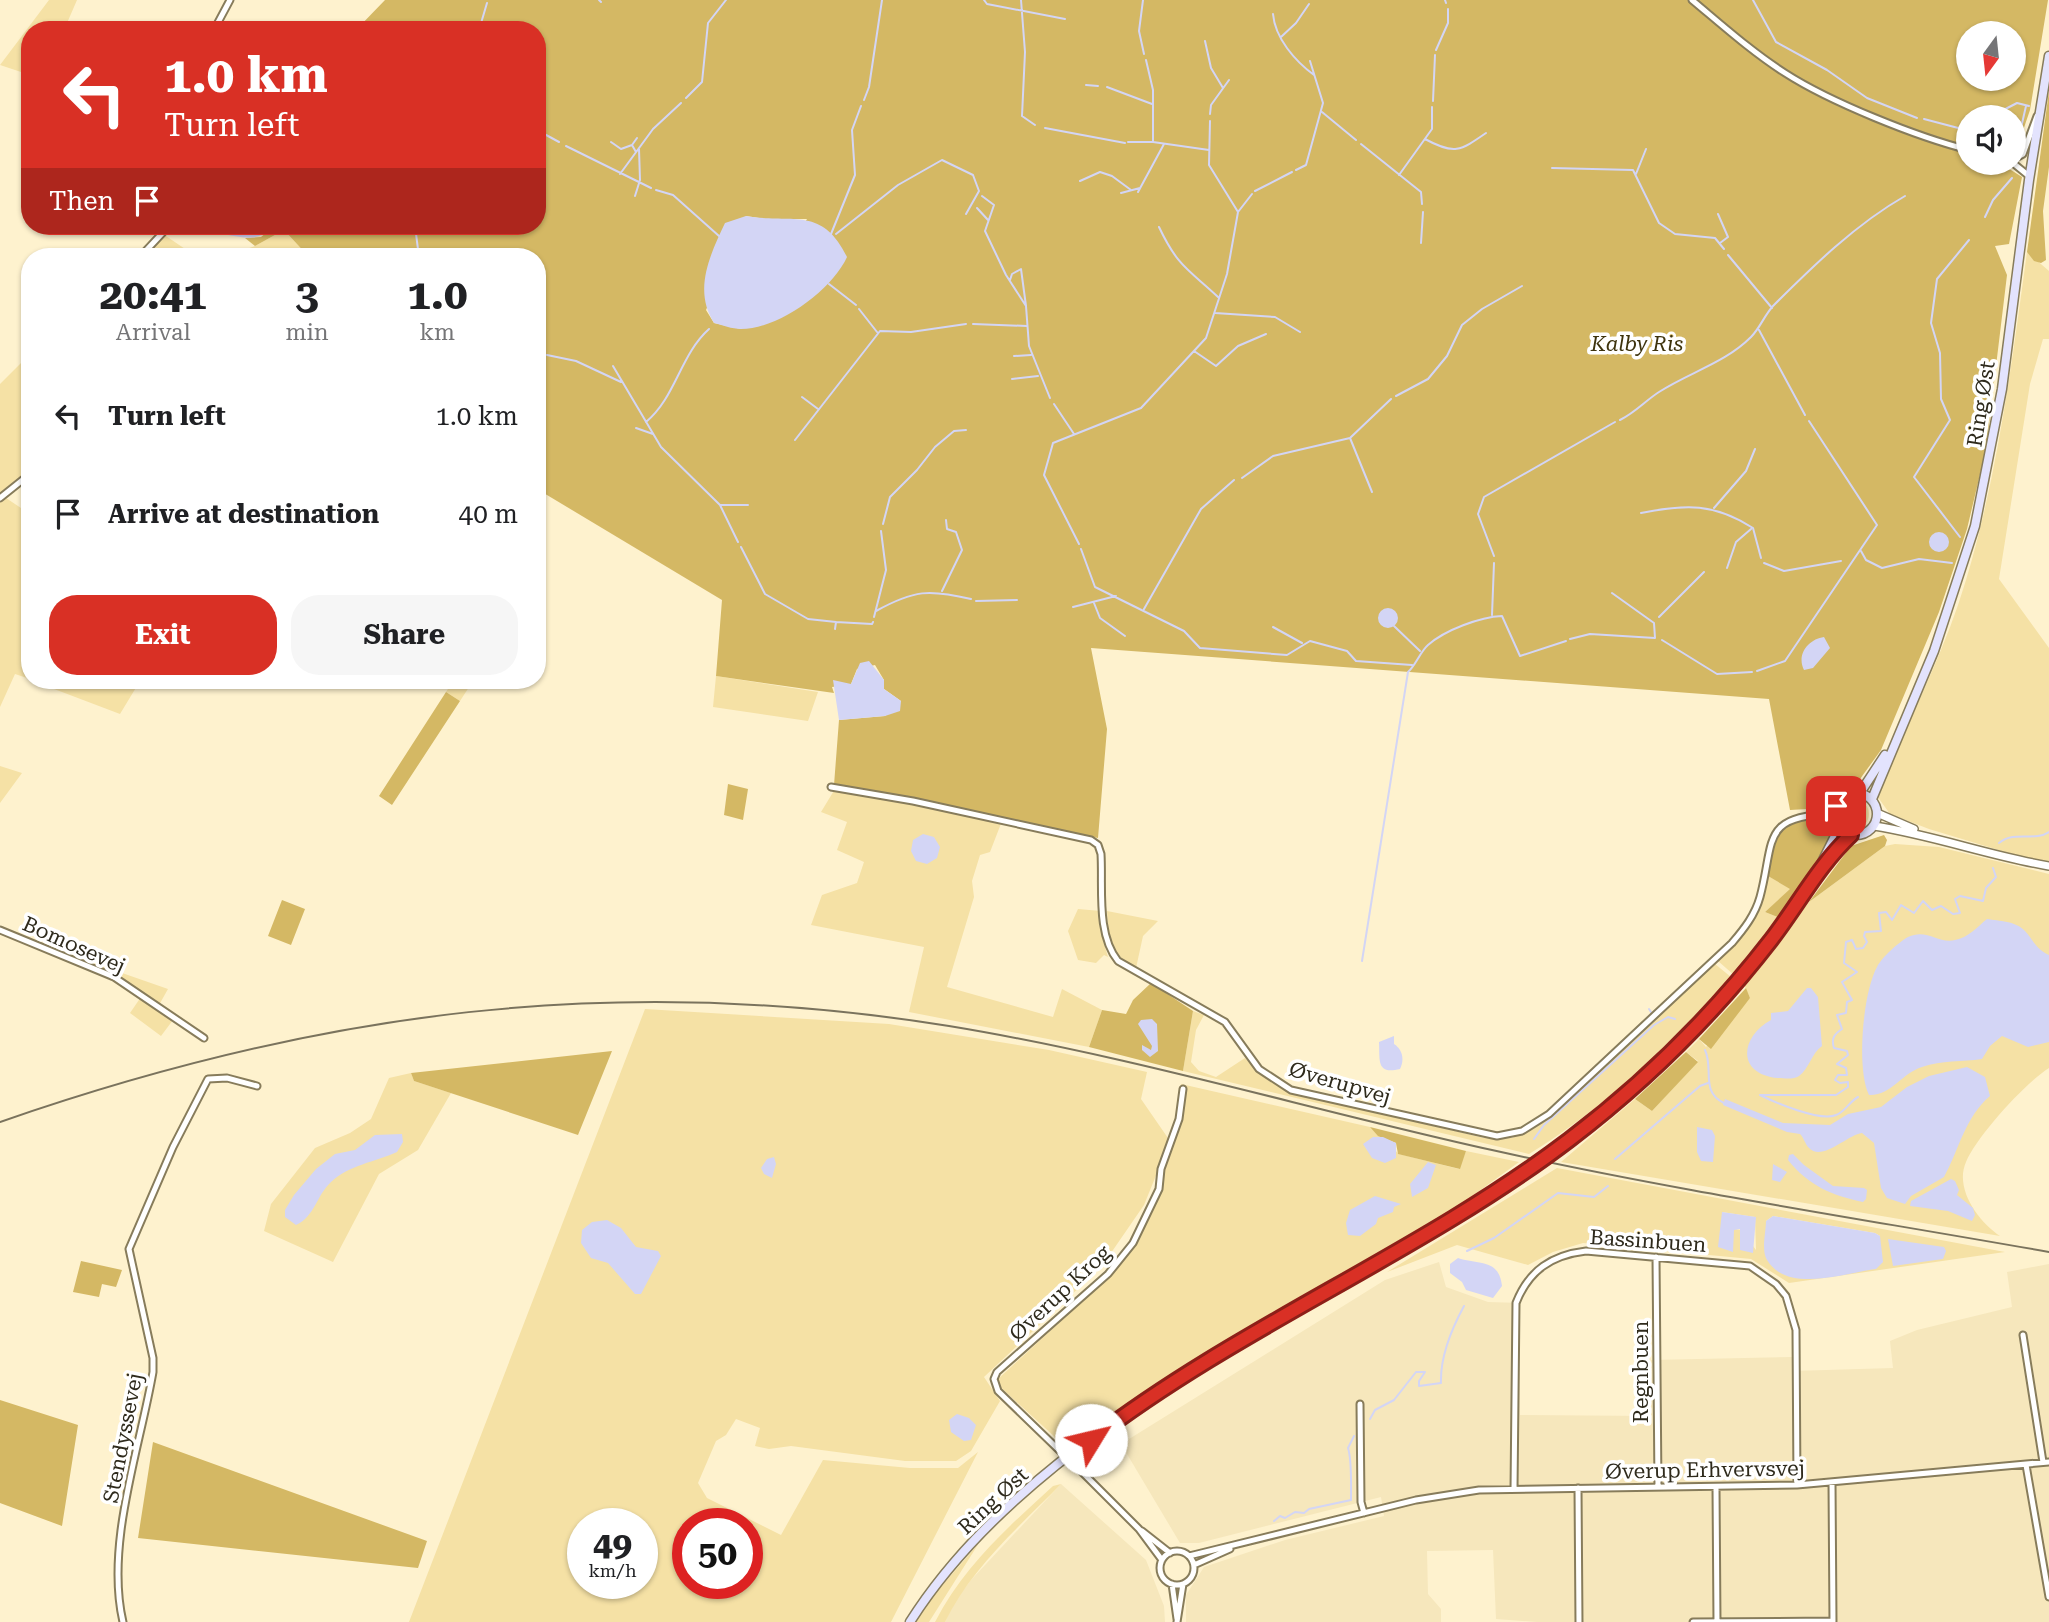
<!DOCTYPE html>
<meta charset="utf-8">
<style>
body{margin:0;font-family:"Roboto Serif",serif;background:#f6f6f6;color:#202124;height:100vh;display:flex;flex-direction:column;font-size:26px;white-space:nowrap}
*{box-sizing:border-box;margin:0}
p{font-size:23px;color:#757577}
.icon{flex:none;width:38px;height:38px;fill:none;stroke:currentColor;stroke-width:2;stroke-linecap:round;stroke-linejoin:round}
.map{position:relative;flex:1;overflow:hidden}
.details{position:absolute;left:21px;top:248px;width:525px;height:441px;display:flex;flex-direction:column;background:#fff;border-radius:28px;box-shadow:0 2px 5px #0004}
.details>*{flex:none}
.top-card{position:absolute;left:21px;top:21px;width:525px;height:214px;border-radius:28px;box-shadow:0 2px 5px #0004;background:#d93025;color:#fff;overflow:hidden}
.needle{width:46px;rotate:195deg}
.buttons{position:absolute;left:1956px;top:21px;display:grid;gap:14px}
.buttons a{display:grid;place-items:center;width:70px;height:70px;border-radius:50%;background:#fff;box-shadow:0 2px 5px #0004;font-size:35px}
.speed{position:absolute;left:567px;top:1508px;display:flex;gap:14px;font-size:35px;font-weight:700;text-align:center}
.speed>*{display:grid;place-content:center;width:91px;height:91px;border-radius:50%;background:#fff;box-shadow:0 2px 5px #0004;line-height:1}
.speed small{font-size:18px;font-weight:400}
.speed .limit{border:10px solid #d22;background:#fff;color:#111}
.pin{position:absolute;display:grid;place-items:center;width:60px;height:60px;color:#fff;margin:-30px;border-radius:14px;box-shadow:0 4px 10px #0006}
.me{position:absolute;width:77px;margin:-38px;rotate:54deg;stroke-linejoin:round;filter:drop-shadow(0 0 5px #0008)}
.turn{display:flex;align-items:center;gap:24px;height:147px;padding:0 28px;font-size:32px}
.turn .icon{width:91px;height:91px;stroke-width:2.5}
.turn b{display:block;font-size:49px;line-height:60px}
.then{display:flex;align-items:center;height:66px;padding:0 28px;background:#0003;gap:14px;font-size:26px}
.eta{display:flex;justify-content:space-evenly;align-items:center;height:119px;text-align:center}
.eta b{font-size:42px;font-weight:700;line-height:49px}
.button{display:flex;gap:14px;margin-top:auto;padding:14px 28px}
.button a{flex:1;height:80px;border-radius:28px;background:#d93025;color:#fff;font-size:28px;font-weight:700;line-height:80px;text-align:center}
.button a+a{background:#f6f6f6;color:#202124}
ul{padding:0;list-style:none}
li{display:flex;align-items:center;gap:21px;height:98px;padding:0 28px}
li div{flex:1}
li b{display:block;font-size:26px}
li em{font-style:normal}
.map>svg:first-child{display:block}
.built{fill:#f6e7bc}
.green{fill:#f5e1a5;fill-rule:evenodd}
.forest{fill:#d4b864;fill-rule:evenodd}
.water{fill:#d3d5f5}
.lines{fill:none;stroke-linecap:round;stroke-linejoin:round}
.stream{stroke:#d3d5f5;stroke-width:2}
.minor-tunnel{stroke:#d4caaa;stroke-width:5;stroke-dasharray:5 2.5;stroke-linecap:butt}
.minor-casing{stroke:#877c5b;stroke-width:9}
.tertiary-casing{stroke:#877c5b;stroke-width:10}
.secondary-casing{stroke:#877c5b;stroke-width:11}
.minor{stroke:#fff;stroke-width:5}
.tertiary{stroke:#fff;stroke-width:7}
.secondary{stroke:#e3e3fd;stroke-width:8}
.rail{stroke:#7a735d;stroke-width:2}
.secondary-bridge-casing{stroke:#877c5b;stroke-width:11;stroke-linecap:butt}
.secondary-bridge{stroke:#e3e3fd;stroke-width:8}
.route-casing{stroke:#8d1f18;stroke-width:18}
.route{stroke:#d93025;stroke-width:12}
.labels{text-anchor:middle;stroke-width:7;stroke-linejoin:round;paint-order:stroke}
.park-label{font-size:21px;font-style:italic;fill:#3e330d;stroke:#fff}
.street-label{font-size:21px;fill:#2e2a1c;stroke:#fff}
</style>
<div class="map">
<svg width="2049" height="1622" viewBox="0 0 2049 1622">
<rect width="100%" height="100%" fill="#fef2ce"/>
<path class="built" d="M1439,1262L1446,1287L1488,1302L1521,1303L1518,1319L1520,1415L1651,1416V1360L1792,1357V1371L1893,1368L1890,1341L1917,1330L2012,1307L2007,1272L2049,1264V1622H1537L1496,1619L1493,1550L1427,1551L1428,1594L1441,1609V1622H1186V1595L1204,1567L1285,1540L1384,1516L1381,1497L1199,1543H1180L1121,1444L1385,1280Z
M1061,1484L1146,1560L1164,1606L1165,1622H945L955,1601L971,1580Z"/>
<path class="green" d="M49,0H77L64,30H30V75L0,65Z
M284,230L309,257H224L255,246Z
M163,234L197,257H144Z
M2027,252L2049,271V339H2043L2030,384L1999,579L2049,648V862L2015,855L1929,829L1890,814L1877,796C1906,724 1944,655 1966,580C1998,474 2012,362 2027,252Z
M30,354V470L0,495V384Z
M6,498L30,514V679L15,674L0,707V502Z
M716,676L818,692L808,721L713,707Z
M33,681H140L120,714Z
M453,681H473L460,701L446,692Z
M0,766L22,773L0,803Z
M835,789L1002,821L990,852L980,855L972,881L974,897L947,987L1053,1017L1062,989L1102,1010L1089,1047L909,1012L924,947L811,925L822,895L857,883L864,862L837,850L847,822L821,812Z
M1841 814a14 14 0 1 1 28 0a14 14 0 1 1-28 0Z
M1895,844L1939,847L2049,874V1068C2025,1083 1977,1136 1966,1162C1954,1189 1979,1222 2000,1236L1561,1162L1635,1099L1652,1111L1698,1061L1686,1052L1699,1039L1706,1047L1750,998L1743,982L1809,902L1885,846Z
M1768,876L1791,889L1765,912L1780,918L1734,975L1718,961C1745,935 1761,913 1768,876Z
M1078,909L1101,911V933L1108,957L1104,955L1096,963L1078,960L1068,931Z
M1107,911L1158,921L1143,936L1136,968C1107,952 1109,941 1107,911Z
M82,959L168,989L159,1005L114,975Z
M1715,964L1731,977C1670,1045 1607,1106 1529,1154L1183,1071L1193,1011L1204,1015L1196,1030L1191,1062L1199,1071L1216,1077L1245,1058L1260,1074L1290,1092L1484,1138H1512L1539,1125Z
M141,997L173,1020L161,1036L130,1013Z
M645,1009L889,1024L1049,1050L1147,1072L1141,1099L1170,1141L1144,1205L1102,1266L984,1377L1000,1401L971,1451L956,1461H905L791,1446L769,1449L755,1446L760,1428L736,1419L726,1435L716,1441L698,1483L707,1498L781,1535L823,1460L910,1468H958L978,1452L891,1622H409ZM583,1524H642V1584H583ZM688,1524H747V1584H688Z
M411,1073L414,1081L451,1093L418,1150L379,1174L333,1262L264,1231L271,1204L315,1148L350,1133L371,1119L389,1078Z
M1181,1084L1370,1127L1399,1154L1459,1169L1466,1151L1519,1162L1445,1216L1157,1385L1067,1448L998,1385L997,1380L1101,1284L1135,1245L1160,1189L1163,1168L1176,1134L1181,1119Z
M1557,1168L2005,1252L1789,1283L1751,1259L1583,1243L1553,1252L1528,1265L1457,1245L1387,1272ZM1722,1212L1755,1217L1756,1250L1741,1230L1734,1229ZM1773,1216L1875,1233L1880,1236L1767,1260L1766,1221Z
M1061,1484C1020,1526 971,1568 945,1622H935C964,1566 1007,1528 1053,1486Z
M979,1543L929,1622H916L927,1603Z"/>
<path class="forest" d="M385,0H2048L2030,110L2016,151L2014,117H1969V163H2000L2022,177L2009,244L1995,246L2007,275L1986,449L1967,529L1939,612L1881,750L1860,779L1837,791L1825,808L1790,810L1769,699L1091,648L1107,729L1098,838L834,785L839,720L885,716L901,701L884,689V680L875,665L857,669L851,684L832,687L834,693L716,676L722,600L537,489V257H309L284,230L255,246L245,238L261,237L271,229L269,226H537V30H356ZM1969,33H2014V79H1969ZM746,216L766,219H807L741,329L714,323L706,310Z
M2049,91V167L2043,211L2046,260L2041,263L2034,261L2027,252Z
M446,692L460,701L392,805L379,796Z
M728,784L748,789L743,820L724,815Z
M1826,817C1850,832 1792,901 1780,918L1765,912L1790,889L1768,876C1770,834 1783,819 1826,817Z
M1884,835L1887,840L1885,846L1809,902L1851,846Z
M282,900L305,909L291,945L268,936Z
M1151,983L1193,1011L1183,1071L1089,1047L1102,1010L1126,1014L1133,1000Z
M1746,988L1750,998L1711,1049L1699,1039Z
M612,1051L578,1135L414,1081L411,1073Z
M1686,1052L1698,1062L1652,1111L1635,1099Z
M1370,1127L1466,1151L1460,1169L1398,1154L1396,1143L1378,1136Z
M81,1261L122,1270L116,1287L102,1284L99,1297L73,1292Z
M0,1400L78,1425L62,1526L0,1503Z
M153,1442L427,1541L418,1568L138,1538Z"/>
<path class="water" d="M746,216C792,224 822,205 847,257C832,290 779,329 741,329C732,329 722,325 714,323C693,290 710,255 725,223Z
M229,226H269L271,229C257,241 245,238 228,235Z
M1929 542a10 10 0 1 1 20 0a10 10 0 1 1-20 0Z
M1378 618a10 10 0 1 1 20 0a10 10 0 1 1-20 0Z
M1824,637L1830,648L1813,668L1804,670C1796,654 1809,639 1824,637Z
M869,661L884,680V689L901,701L900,711L885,716L839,720L833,680L851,684L860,663Z
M923,834L934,837L940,847L937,858L927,864L916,861L911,851L913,840Z
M1987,919C1999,921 2016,921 2025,931C2034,941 2036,949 2049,955V1042L2028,1047L2002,1036L1990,1046L1982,1059C1962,1062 1942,1060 1922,1067C1902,1073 1891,1096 1869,1095C1856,1069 1863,992 1877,967C1882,957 1899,942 1908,937C1927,928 1938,944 1955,940C1968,938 1977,927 1987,919Z
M1807,988H1811L1818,997L1822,1046C1811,1054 1809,1069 1799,1076C1793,1080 1784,1078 1778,1078C1736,1074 1740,1037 1771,1020V1013L1788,1011Z
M1152,1019L1157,1024L1158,1051L1150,1057L1142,1050V1045L1151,1050L1152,1046L1138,1024L1141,1020Z
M1394,1036V1044C1402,1049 1405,1059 1400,1069C1376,1075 1380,1060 1379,1042Z
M1967,1067L1985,1077L1990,1096C1965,1117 1959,1150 1944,1177L1911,1196L1905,1204L1887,1198L1881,1188L1874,1143L1862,1133C1847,1135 1822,1162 1809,1148C1805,1144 1804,1138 1800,1134L1787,1132L1723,1105L1725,1099L1783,1123L1830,1125L1848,1114L1881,1107L1907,1087L1929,1076Z
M1697,1127L1712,1130L1715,1136L1713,1162L1701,1161L1697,1152Z
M402,1134L403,1142L397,1152C375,1162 349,1165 331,1182C316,1196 315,1216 296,1225L285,1217V1210L294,1195L316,1169L335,1154L355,1150L375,1135Z
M1373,1137H1383L1396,1143V1158L1385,1163L1372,1158L1363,1144Z
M1793,1154L1804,1165L1833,1186L1864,1188L1867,1190L1866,1199L1863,1202C1831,1195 1809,1186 1788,1160L1789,1155Z
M774,1157L776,1164L772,1178L764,1174L761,1168L767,1159Z
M1428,1162L1436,1165L1428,1188L1412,1197L1410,1184Z
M1773,1164L1787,1172L1780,1182L1772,1180Z
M1951,1179L1955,1181L1959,1190L1957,1195L1973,1208L1975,1215L1972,1221L1948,1211L1910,1206L1911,1201Z
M1375,1196L1401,1204L1394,1207L1393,1212L1378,1218L1376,1224L1360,1236L1348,1235L1346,1223L1350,1210Z
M1722,1212L1756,1217L1753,1253L1740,1250V1229L1734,1230L1733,1252L1718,1247Z
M1773,1216L1875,1233L1880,1236L1883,1262L1876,1269C1844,1273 1788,1294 1767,1260C1761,1250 1766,1232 1766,1221Z
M607,1220L621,1228L636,1247L658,1251L661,1256L641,1294H635L608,1263L591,1258L581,1243L582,1230L592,1222Z
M1888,1239L1944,1247L1946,1251L1943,1259L1893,1266Z
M1458,1258C1478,1265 1499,1258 1502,1286L1493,1298L1466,1290L1462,1282L1450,1273V1264Z
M957,1414L969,1418L976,1425L971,1440L964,1441L951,1432L949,1420Z"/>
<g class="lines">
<path class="stream" d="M599,0L601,2
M984,0L987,4L1065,19
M1021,0L1025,52L1022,116L1035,125
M1143,0L1139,31L1144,54
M1445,0L1446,3
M1753,0L1776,42L1827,70L1867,98L1917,118
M1273,14C1275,38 1295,61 1314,75
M479,30L487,3
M1281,37L1296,23L1309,4
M1205,41L1211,68L1223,88
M1436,50L1448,23V9
M1146,60L1153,90V142
M1086,85L1098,86
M1107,87L1152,104
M686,98L702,82L708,23L726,0
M864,100L869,87L882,0
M1433,101L1435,55
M1322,112L1356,140
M1210,114L1211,105L1229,80
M1990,117L2017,103L2029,106
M1924,119L1962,129L1969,126
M1210,121L1209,165L1238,212
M1045,128L1125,143
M537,130L559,142
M1425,139C1454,155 1460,151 1486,133
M2018,141L2026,106
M611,142L621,149L632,145
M1128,142H1153L1209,150
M1361,144L1421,192L1422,204
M566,146L651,188
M636,152L632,145L637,138
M1552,168L1633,170L1659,223L1675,234L1715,238L1724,249
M1296,170L1306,165L1323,103L1310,61
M620,174L653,129L681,103
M1636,174L1646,149
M1399,175L1432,129V107
M1080,181L1100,172L1112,176L1131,190
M656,190L673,195L719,236
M1255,191L1292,172
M1138,192L1164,144
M1121,193L1140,188
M635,196L640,180L639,149
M982,196L994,205L985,231L1006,275L1026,306L1029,346L1050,398
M977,208L988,220
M1718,214L1728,237L1720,243
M1985,217L1993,200L2012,178
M415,226L419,257
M1159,227C1178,267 1188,269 1218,297
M416,231L428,226
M831,234L855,175L852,130L861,106
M836,234L898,185L942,160L973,175L979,191L966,214
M1421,243L1423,212
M1728,255L1772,308
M1010,280L1012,274L1021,269L1026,306
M829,284L856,305
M859,309L877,332
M1215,313L1275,317L1300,332
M973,324L1027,326
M1759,330L1805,415
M1194,351L1216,366L1238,346L1266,334
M547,355L576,361L621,382
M1014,356L1031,355
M613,366L661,447L720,505L738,542
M1012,379L1038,376
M1396,396L1428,379L1447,356L1462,325L1482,309L1522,286
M802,397L818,409
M1054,404L1074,434
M1620,420C1636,412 1645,401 1659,392C1690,372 1725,363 1751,337C1760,328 1764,316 1773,306C1813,266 1856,224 1905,196
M646,422C676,397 680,355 709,329
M636,428L653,434
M1350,438L1372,492
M795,440L880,331L911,332L966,324
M1242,478L1273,456L1350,438L1391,399
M721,505H748
M1714,508L1746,471L1755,449
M1641,513C1686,504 1714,503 1753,528L1761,558
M883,524L890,497L917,470L935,447L954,431L966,430
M1960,537L1914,477L1950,420L1941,399L1940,353L1931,323L1937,279L1969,240
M1079,544L1044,475L1053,443L1141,408L1206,338L1227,274L1238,212L1252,194
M741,547L765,594L808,619L836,622
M1081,549L1095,587L1184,631L1200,648L1287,655L1310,641L1347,651L1356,661L1412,665
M1861,551L1866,560L1882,568L1919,559L1952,563
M1494,556L1478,514L1484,497L1615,422
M1764,563L1784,571L1841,561
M1727,568L1736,542L1751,529
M942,591L962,550L956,532L947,529L946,520
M976,601L1017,600
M1094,603L1100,618L1125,636
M1073,607L1116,596
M1144,609L1201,509L1234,480
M876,611C914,590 929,589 971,599
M1492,615L1494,563
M874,617L886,570L881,531
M1659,617L1704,572
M1394,626L1420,651
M1273,627L1302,643
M835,629L836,622L872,624L873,622
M1570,639L1590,634L1655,638L1654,623L1612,593
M1662,640L1717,674L1752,672
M1757,671L1785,661L1877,525L1809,421
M1999,843C2015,830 2034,842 2049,832
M1362,961L1408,672C1416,665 1420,652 1428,645C1445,630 1480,617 1502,616L1520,656L1566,641
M1649,1009L1651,1012
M1705,1050C1714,1069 1700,1092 1724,1103
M1858,1097C1850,1101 1845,1112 1836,1115C1820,1122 1774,1102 1760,1095H1836L1848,1087V1082L1840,1083L1835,1080L1838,1075H1847L1846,1068L1837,1064L1848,1055L1847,1051L1834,1048C1831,1039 1834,1034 1842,1029L1837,1015L1846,1013L1847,1002L1852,1000L1842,982L1857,972L1844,963L1846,942L1852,940L1856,949L1863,948L1867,942L1864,936L1865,932L1881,931L1879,913L1886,912L1892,920L1901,905L1914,913L1923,901L1932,910L1941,906L1953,914L1960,913L1955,899L1960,896L1983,901L1986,888L1996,877L1993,868
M1534,1139L1544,1125L1654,1025L1668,1017L1675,1019
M1615,1159L1700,1086L1708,1083
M1467,1251L1494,1238L1558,1193L1594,1197L1608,1186
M1370,1419L1375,1410L1394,1400L1416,1372H1425L1419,1381V1386L1441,1383C1440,1356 1451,1330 1464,1306
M1274,1521L1280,1516L1285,1518L1295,1512L1304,1513L1309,1509L1351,1500C1351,1486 1352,1460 1348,1448L1354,1436"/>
<path class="minor-tunnel" d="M1061,1452L1078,1468"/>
<defs>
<path id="minor" d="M1692,0C1722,25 1752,52 1785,73C1830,102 1917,137 1969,150
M214,30L230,0
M2014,159L2023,154L2037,116
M2013,163L2029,176
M140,257L169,226
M0,498L30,474
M831,787L913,801L1091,840L1098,845L1101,854C1103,887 1096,934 1118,961L1225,1022L1259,1069L1291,1090L1497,1136L1522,1131L1549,1114L1732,943C1744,929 1755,915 1760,897C1775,841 1760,815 1834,814
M0,930L114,977L204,1038
M1656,1257L1658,1487
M2023,1335L2043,1462
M1360,1404L1361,1502L1364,1513
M1061,1452L998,1391L994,1379L997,1372L1108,1274L1133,1243L1159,1189L1161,1169L1179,1119L1183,1089
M2026,1465L2049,1597
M1078,1468L1139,1529L1162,1560
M1716,1487L1717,1622
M1578,1488L1579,1622
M1514,1489L1516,1303C1529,1270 1552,1255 1586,1251L1750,1266L1776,1284L1786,1296L1796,1330L1797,1485
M1142,1531L1170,1553
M1160 1568a17 17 0 1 1 34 0a17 17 0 1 1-34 0Z
M1189,1556L1416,1500L1479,1490L1797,1485L2049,1462
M1194,1565L1230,1549
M1172,1584L1177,1619
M123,1622C105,1545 140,1448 153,1372V1358L129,1249L173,1147L208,1079L227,1078L257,1086
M1177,1622L1183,1584
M1693,1622L1833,1621L1832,1482"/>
<path id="tertiary" d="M1877,813L1914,829
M1874,826C1933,835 1990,856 2049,866"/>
<path id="secondary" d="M1835 814a21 21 0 1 1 42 0a21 21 0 1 1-42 0Z
M1860,793L1885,755
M1872,799L1934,651L1975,526L2002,389L2029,180L2049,56
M1820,866L1839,828
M1570,1139L1661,1063L1729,990L1851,835
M910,1622C1034,1425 1319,1305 1512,1182"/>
</defs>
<use href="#minor" class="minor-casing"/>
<use href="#tertiary" class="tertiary-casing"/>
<use href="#secondary" class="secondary-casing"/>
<use href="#minor" class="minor"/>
<use href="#tertiary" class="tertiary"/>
<use href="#secondary" class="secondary"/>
<path class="rail" d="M0,1122C319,1011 614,972 949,1026C1132,1056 1311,1110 1492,1150C1676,1191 1863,1219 2049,1252"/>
<defs>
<path id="secondary-bridge" d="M1512,1182L1570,1139"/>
</defs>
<use href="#secondary-bridge" class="secondary-bridge-casing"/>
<use href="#secondary-bridge" class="secondary-bridge"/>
</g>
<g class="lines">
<defs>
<path id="route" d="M1091,1440C1241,1325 1419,1254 1569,1140C1644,1083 1713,1015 1771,940C1798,905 1819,865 1851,835C1837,829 1833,820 1836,806"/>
</defs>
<use href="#route" class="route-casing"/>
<use href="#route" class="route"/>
</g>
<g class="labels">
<g class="park-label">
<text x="1637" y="351">Kalby Ris</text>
</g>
<g class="street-label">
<text transform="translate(1981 404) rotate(-81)" y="7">Ring Øst</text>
<text transform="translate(74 945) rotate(24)" y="7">Bomosevej</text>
<text transform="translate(1340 1083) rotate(16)" y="7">Øverupvej</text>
<text transform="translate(1648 1241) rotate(4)" y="7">Bassinbuen</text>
<text transform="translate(1060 1293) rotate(-43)" y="7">Øverup Krog</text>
<text transform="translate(1641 1372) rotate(-90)" y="7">Regnbuen</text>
<text transform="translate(123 1438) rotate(-79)" y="7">Stendyssevej</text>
<text transform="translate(1705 1470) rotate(-1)" y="7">Øverup Erhvervsvej</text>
<text transform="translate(993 1501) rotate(-43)" y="7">Ring Øst</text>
</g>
</g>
</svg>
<div class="buttons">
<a><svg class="needle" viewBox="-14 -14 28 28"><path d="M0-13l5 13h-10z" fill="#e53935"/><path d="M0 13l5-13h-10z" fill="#757577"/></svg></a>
<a><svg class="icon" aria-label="sound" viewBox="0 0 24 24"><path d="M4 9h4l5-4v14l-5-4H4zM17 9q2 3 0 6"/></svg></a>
</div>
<div class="speed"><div>49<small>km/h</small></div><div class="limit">50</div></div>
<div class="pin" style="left:1836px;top:806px;background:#d93025"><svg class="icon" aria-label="arrive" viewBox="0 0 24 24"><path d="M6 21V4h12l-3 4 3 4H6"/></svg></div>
<svg class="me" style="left:1091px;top:1440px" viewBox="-20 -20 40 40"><circle r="19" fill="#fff"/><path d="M0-13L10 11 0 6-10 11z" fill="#d93025"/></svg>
<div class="top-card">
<div class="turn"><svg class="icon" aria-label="left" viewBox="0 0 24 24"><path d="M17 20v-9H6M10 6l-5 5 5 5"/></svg><div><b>1.0 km</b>Turn left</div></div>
<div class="then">Then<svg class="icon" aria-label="arrive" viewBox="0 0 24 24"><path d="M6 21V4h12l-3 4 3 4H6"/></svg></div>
</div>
<section class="details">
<div class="eta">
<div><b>20:41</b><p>Arrival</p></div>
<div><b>3</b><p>min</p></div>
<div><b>1.0</b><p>km</p></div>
</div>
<ul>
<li><svg class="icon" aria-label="left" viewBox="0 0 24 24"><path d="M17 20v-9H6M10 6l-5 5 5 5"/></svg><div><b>Turn left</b></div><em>1.0 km</em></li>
<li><svg class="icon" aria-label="arrive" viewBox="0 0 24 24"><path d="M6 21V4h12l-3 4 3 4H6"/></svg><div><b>Arrive at destination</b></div><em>40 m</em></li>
</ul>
<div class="button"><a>Exit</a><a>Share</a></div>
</section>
</div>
